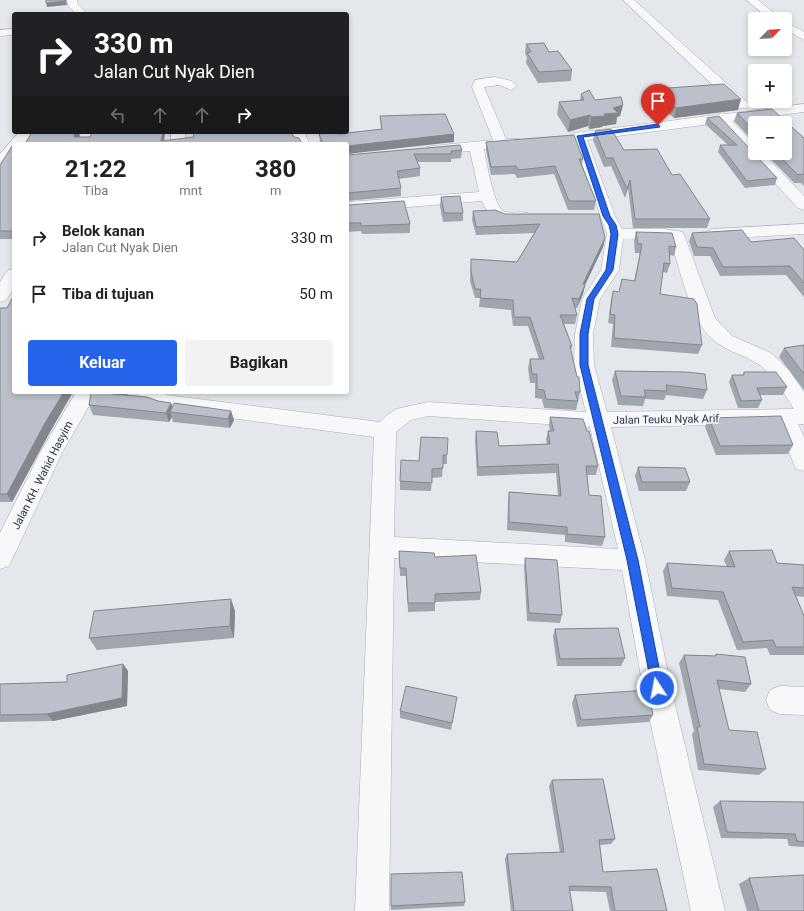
<!DOCTYPE html>
<html lang="id">
<meta charset="utf-8">
<style>
body{margin:0;font-family:Roboto,sans-serif;background:#f2f2f2;color:#222;height:100vh;display:flex;flex-direction:column;font-size:15px;white-space:nowrap}
*{box-sizing:border-box;margin:0}
p{font-size:13px;color:#767676}
.icon{flex:none;width:22px;height:22px;fill:none;stroke:currentColor;stroke-width:2;stroke-linecap:round;stroke-linejoin:round}
.map{position:relative;flex:1;overflow:hidden}
.details{position:absolute;left:12px;top:142px;width:337px;height:252px;display:flex;flex-direction:column;background:#fff;border-radius:4px;box-shadow:0 2px 6px #0003}
.details>*{flex:none}
.hud{position:absolute;left:12px;top:12px;width:337px;height:122px;border-radius:4px;box-shadow:0 2px 6px #0003;background:#202124;color:#fff;overflow:hidden}
.needle{width:26px;rotate:66deg}
.buttons{position:absolute;left:748px;top:12px;display:grid;gap:8px}
.buttons a{display:grid;place-items:center;width:44px;height:44px;border-radius:4px;background:#fff;box-shadow:0 2px 6px #0003;font-size:20px}
.pin{position:absolute;display:grid;place-items:center;width:34px;height:34px;color:#fff;margin:-41px -17px;border-radius:50% 50% 50% 0;rotate:-45deg;box-shadow:0 0 4px #0007}
.pin .icon{rotate:45deg}
.me{position:absolute;width:44px;margin:-22px;rotate:349deg;stroke-linejoin:round;filter:drop-shadow(0 0 3px #0008)}
.turn{display:flex;align-items:center;gap:14px;height:84px;padding:0 16px;font-size:18px}
.turn .icon{width:52px;height:52px;stroke-width:2.5}
.turn b{display:block;font-size:28px;line-height:34px}
.lanes{display:flex;align-items:center;height:38px;padding:0 16px;background:#0003;justify-content:center;gap:20px;direction:ltr}
.lanes .off{opacity:.35}
.eta{display:flex;justify-content:space-evenly;align-items:center;height:68px;text-align:center}
.eta b{font-size:24px;font-weight:700;line-height:28px}
.cta{display:flex;gap:8px;margin-top:auto;padding:8px 16px}
.cta a{flex:1;height:46px;border-radius:4px;background:#2563eb;color:#fff;font-size:16px;font-weight:700;line-height:46px;text-align:center}
.cta a+a{background:#f2f2f2;color:#222}
ul{padding:0;list-style:none}
li{display:flex;align-items:center;gap:12px;height:56px;padding:0 16px}
li div{flex:1}
li b{display:block;font-size:15px}
li em{font-style:normal}
.map>svg:first-child{display:block}
.lines{fill:none;stroke-linecap:round;stroke-linejoin:round}
.minor-casing{stroke:#a9aeb7;stroke-width:1}
.minor{fill:#f7f8fa;fill-rule:evenodd}
.wall{fill:#a1a5ae}
.shaded-wall{fill:#83868d}
.building{fill:#bbc0ca;stroke:#83868d}
.route{fill:#2563eb;stroke:#184099}
.labels{text-anchor:middle;stroke-width:3;stroke-linejoin:round;paint-order:stroke}
.street-label{font-size:11px;fill:#2b3445;stroke:#f4f6f9}
</style>
<div class="map">
<svg width="804" height="911" viewBox="0 0 804 911">
<rect width="100%" height="100%" fill="#e4e7ec"/>
<g class="lines">
<defs>
<path id="minor" d="M67,0H77L78,4L88,14H77L69,7Z
M623,0H634L747,102L749,105L747,108H737Z
M746,0H758L782,19H770Z
M785,21L804,32V40L785,29Z
M14,29V35L0,36V30Z
M495,77L512,81L517,86L511,90L499,85L484,87L506,139H520L522,142L520,145L515,146L484,149C486,160 494,206 503,211C509,214 520,211 528,213L530,216L528,219C507,225 490,223 482,201L347,212V202L479,192L470,151L432,154L427,153L425,150L427,147L432,146L493,140L472,87L475,80Z
M804,104V112L732,121L755,145V153H763L804,196V210L798,208L719,123L587,140L615,216L622,229H665C671,231 676,230 683,232L715,318L732,336L771,353L788,369L804,392V424H798L804,437V471L796,469L777,424L611,427L645,560L671,688L725,911H691L643,688L622,570L394,558L389,911H355L374,437L162,409C152,406 141,401 136,392H161L167,395L380,422L386,416L396,409L428,402L586,412L574,365L575,334L582,299L601,270L607,234L572,136L574,133L716,115L721,113L725,114ZM670,238C679,267 690,318 712,339C724,350 741,354 755,362C773,372 783,392 794,409L607,412L594,365L593,334L600,299L619,270L623,239ZM428,416L590,427L618,549L394,537L396,432L411,420Z
M19,132H34L24,144H14V156L5,166L0,167V154Z
M81,132H95L92,144H78Z
M171,132H185V144H171Z
M290,132H304L310,144H296Z
M804,224V234L713,239L707,237L705,234L707,231L713,229Z
M14,269V288L6,300L0,302V282L8,270Z
M76,392H97L62,453L9,566L0,569V533L40,453Z
M780,686L804,687V715L780,714L770,710L766,700L770,690Z"/>
</defs>
<use href="#minor" class="minor-casing"/>
<use href="#minor" class="minor"/>
</g>
<path class="wall" d="M526,44L549,52L572,70L571,81L538,83L526,63L527,57L525,54Z
M655,89L738,110L674,118L653,100Z
M581,94L595,100L623,105L620,116L617,117L616,124L603,126L602,127L589,129L588,126L568,132L557,114L559,102L580,101Z
M737,113L804,138V186L801,183H794L765,153H785L755,123V143L734,121Z
M380,116L454,134V142L321,144L320,142L319,134H339L381,129Z
M707,118L777,178L775,185L745,188L718,152L720,145H728L705,124Z
M595,131L624,150L672,175L710,219L707,228H633L628,188L625,198L611,166L604,167L593,140Z
M486,142L583,159L582,165L596,201L594,210H568L554,174L517,178L515,174L491,175L486,150Z
M14,144V239H0V165Z
M462,150L461,158L451,159V162H417L420,168V176L399,179L401,188V196L347,201V155Z
M441,197L463,213V221L443,222L440,206Z
M347,205L410,224V233L362,234L361,231L347,232Z
M473,211L505,214L605,238L603,247L585,285L583,294L577,308H575L577,315L575,324H564L572,346L571,351L580,392L576,410L544,408L542,399L535,398V383H530L528,368L530,359H539L528,326H513L511,310L479,307L480,298H475L470,281L471,259L517,262L534,233L476,235L472,220Z
M636,232L676,247L674,256L670,255V264L667,273L663,272L660,294L702,345L698,354L611,347L613,324L608,323L611,300L613,291L619,292L622,279L634,281L640,253H635L634,241Z
M692,233L804,250V297L786,275L720,276L710,256H694L689,241Z
M0,308H7L14,392H73L50,432L12,502H0Z
M804,345V390L779,357L784,348Z
M615,371L707,390L703,399L666,395L664,400L645,399L643,406L618,405L612,380Z
M744,372L787,387L783,395H760L762,400L758,408H738L729,382L732,375H743Z
M106,392H128L127,395L158,401L171,403L173,407L231,411L234,420L230,428L173,422L172,417L169,422L93,415L89,405L106,393Z
M550,417L598,466L596,475H587L589,495L605,537L602,546L565,542V535L507,530L508,501L509,492L558,496L556,473L477,476L475,440L476,431L499,446L547,444L546,440L548,431H550L549,426Z
M709,418L793,445L788,454L716,455L705,427Z
M421,437L447,455V464H443L442,477L432,478L431,491L400,490V481L419,461Z
M638,467L690,482L686,491H639L635,476Z
M399,551L435,557L481,592L480,600L435,602V611L408,612L406,576H400Z
M729,551L777,563L804,565V597L796,596L804,616V655H770L767,648L737,650L718,600L667,596L663,571L667,563L727,567L724,560Z
M525,558L562,615L560,623L527,621L524,566Z
M235,611L234,638L97,650L89,638Z
M555,629L625,658L621,666H557L553,636Z
M716,654L751,684L745,692L719,689L729,730L766,769L759,775L698,770L692,734L694,731L679,663L684,655L714,656Z
M123,664L128,671L127,706L53,721L0,722V684L67,682Z
M575,695L653,715L649,722L577,727L572,703Z
M456,704L451,730L400,718V711Z
M552,780L615,839L611,844L600,845L603,872L667,911H610L606,892L570,891L573,911H511L505,859L507,854L560,853L549,786Z
M720,801L804,802V847L789,846L787,839L721,838L713,807Z
M391,874L465,902L464,906L391,910Z
M749,878L804,911H747L739,884Z"/>
<path class="shaded-wall" d="M66,1L67,5L47,7L46,3Z
M741,99L738,110L674,118L676,108Z
M623,105L620,116L617,117L616,124L603,126L602,127L589,129L591,117L604,114L613,108Z
M590,115L588,126L568,132L570,120Z
M75,132H80L77,144L74,137Z
M163,132H165L164,144L161,141Z
M454,134V142L347,154V146Z
M630,180L628,188L625,198L627,189Z
M605,238L603,247L585,285L583,294L577,308L583,284Z
M64,392H73L50,432L12,502L7,494L45,423Z
M125,392H128L126,398L124,394Z
M171,403L174,412H170L172,417L169,422L166,413Z
M231,411L234,420L230,428L228,419Z
M231,599L235,611L234,638L230,626Z
M123,664L128,671L127,706L53,721L47,714Z"/>
<path class="building" d="M46,0H65L66,1L46,3Z
M544,43L549,52L558,51L572,70L539,72L527,53L531,52L526,44Z
M724,84L741,99L676,108L655,89Z
M589,90L595,100L621,97L623,105L613,108L618,113L604,114L605,116L591,117L590,115L570,120L559,102L584,100L581,94Z
M772,109L804,138V174L798,175L776,153H785V123H755V132L737,113Z
M445,114L454,134L347,146V144H323L319,134L338,132L339,134L382,129L380,116Z
M719,116L777,178L747,181L720,145H737L707,118Z
M611,129L624,150L657,149L672,175L680,174L710,219H635L630,180L627,189L613,158H606L595,131Z
M32,132H75L74,137H90L92,132H163L161,141L194,137L193,132H291L294,137L299,138L302,144H25Z
M574,135L583,159H579L596,201H569L555,166L518,170L516,166L491,167L486,142Z
M14,143L23,144H14V231H0V165Z
M460,145L462,150L451,151V154H414L420,168L397,171L401,188L347,193V155Z
M460,196L463,213H444L441,197Z
M404,201L410,224L361,226V223H347V205Z
M495,210L505,214H599L605,238L583,284L585,285L579,299L572,298L577,315H560L572,346H570L577,377H579L580,392H575L578,401L546,399L544,390L537,389V374H532L530,359H544L530,317H514L513,300L480,298L481,289H475L471,272V259L517,262L540,224L476,227L473,211Z
M742,230L751,242L794,238L804,250V283L790,266L723,267L713,248L697,247L692,233Z
M636,232L672,233L676,247L669,246L670,264L664,263L660,294L694,299L697,304L702,345L614,338L615,315L610,314L613,291L619,292L622,279L635,281L642,244H638Z
M14,295V392H64L45,423L7,494H0V308H7Z
M804,345V374L784,348Z
M615,371L686,372L705,374L707,390L666,385L667,391L644,390L646,397L621,396Z
M744,372H776L787,387L757,388L762,400L741,401L732,375H744Z
M91,392L147,397L158,401L171,403L166,413L89,405Z
M106,392H125L124,394L106,393Z
M174,403L231,411L228,419L170,412Z
M781,416L793,445L720,446L709,418Z
M550,417L583,419L587,431H589L598,466H586L589,495L601,496L605,537L567,534V527L509,522V492L561,496L558,464L478,467L476,431L497,432L499,446L550,444L548,431H554Z
M421,437L448,438L447,455H443V468L432,469V483L400,481L401,460L419,461Z
M638,467L685,468L690,482H642Z
M772,550L777,563L804,565V588L792,587L804,616V647H776L773,640L743,642L723,592L672,588L667,563L735,567L729,551Z
M399,551L434,553L435,557L476,555L481,592L435,594V603H408L406,568H400Z
M525,558L557,560L562,615L529,613Z
M231,599L230,626L89,638L94,611Z
M618,628L625,658L560,659L555,629Z
M716,654L745,657L751,684L717,680L729,730L757,732L766,769L704,764L697,727H700L684,655L716,656Z
M123,664L122,698L47,714L0,715V684L67,682V675Z
M406,686L457,697L452,723L400,711Z
M648,690L653,715L581,720L575,695Z
M603,779L615,839L599,840L603,872L657,869L667,911H615L611,887L569,886L573,911H514L507,854L564,852L552,780Z
M720,801L804,802V842L797,841L795,834L727,832Z
M462,872L465,902L391,906V874Z
M804,875V911H759L749,878Z"/>
<path class="route" d="M658,124L660,127L583,137L610,216L616,225L618,234L613,270L594,299L588,334V365L638,560L663,688L661,692L657,694L653,692L652,688L627,560L580,365V334L587,299L606,270L611,234L609,225L603,216L577,136Z"/>
<g class="labels">
<g class="street-label">
<text transform="translate(666 419) rotate(-1)" y="4">Jalan Teuku Nyak Arif</text>
<text transform="translate(42 475) rotate(-63)" y="4">Jalan KH. Wahid Hasyim</text>
</g>
</g>
</svg>
<div class="buttons">
<a><svg class="needle" viewBox="-14 -14 28 28"><path d="M0-13l5 13h-10z" fill="#e53935"/><path d="M0 13l5-13h-10z" fill="#767676"/></svg></a>
<a>+</a>
<a>−</a>
</div>
<div class="pin" style="left:658px;top:125px;background:#d93025"><svg class="icon" aria-label="arrive" viewBox="0 0 24 24"><path d="M6 21V4h12l-3 4 3 4H6"/></svg></div>
<svg class="me" style="left:657px;top:688px" viewBox="-20 -20 40 40"><circle r="17" fill="#2563eb" stroke="#fff" stroke-width="3"/><path d="M0-11L8 9 0 5-8 9z" fill="#fff"/></svg>
<div class="hud">
<div class="turn"><svg class="icon" aria-label="right" viewBox="0 0 24 24"><path d="M7 20v-9h11M14 6l5 5-5 5"/></svg><div><b>330 m</b>Jalan Cut Nyak Dien</div></div>
<div class="lanes"><svg class="icon off" aria-label="left" viewBox="0 0 24 24"><path d="M17 20v-9H6M10 6l-5 5 5 5"/></svg><svg class="icon off" aria-label="ahead" viewBox="0 0 24 24"><path d="M12 20V5M6 11l6-6 6 6"/></svg><svg class="icon off" aria-label="ahead" viewBox="0 0 24 24"><path d="M12 20V5M6 11l6-6 6 6"/></svg><svg class="icon" aria-label="right" viewBox="0 0 24 24"><path d="M7 20v-9h11M14 6l5 5-5 5"/></svg></div>
</div>
<section class="details">
<div class="eta">
<div><b>21:22</b><p>Tiba</p></div>
<div><b>1</b><p>mnt</p></div>
<div><b>380</b><p>m</p></div>
</div>
<ul>
<li><svg class="icon" aria-label="right" viewBox="0 0 24 24"><path d="M7 20v-9h11M14 6l5 5-5 5"/></svg><div><b>Belok kanan</b><p>Jalan Cut Nyak Dien</p></div><em>330 m</em></li>
<li><svg class="icon" aria-label="arrive" viewBox="0 0 24 24"><path d="M6 21V4h12l-3 4 3 4H6"/></svg><div><b>Tiba di tujuan</b></div><em>50 m</em></li>
</ul>
<div class="cta"><a>Keluar</a><a>Bagikan</a></div>
</section>
</div>
